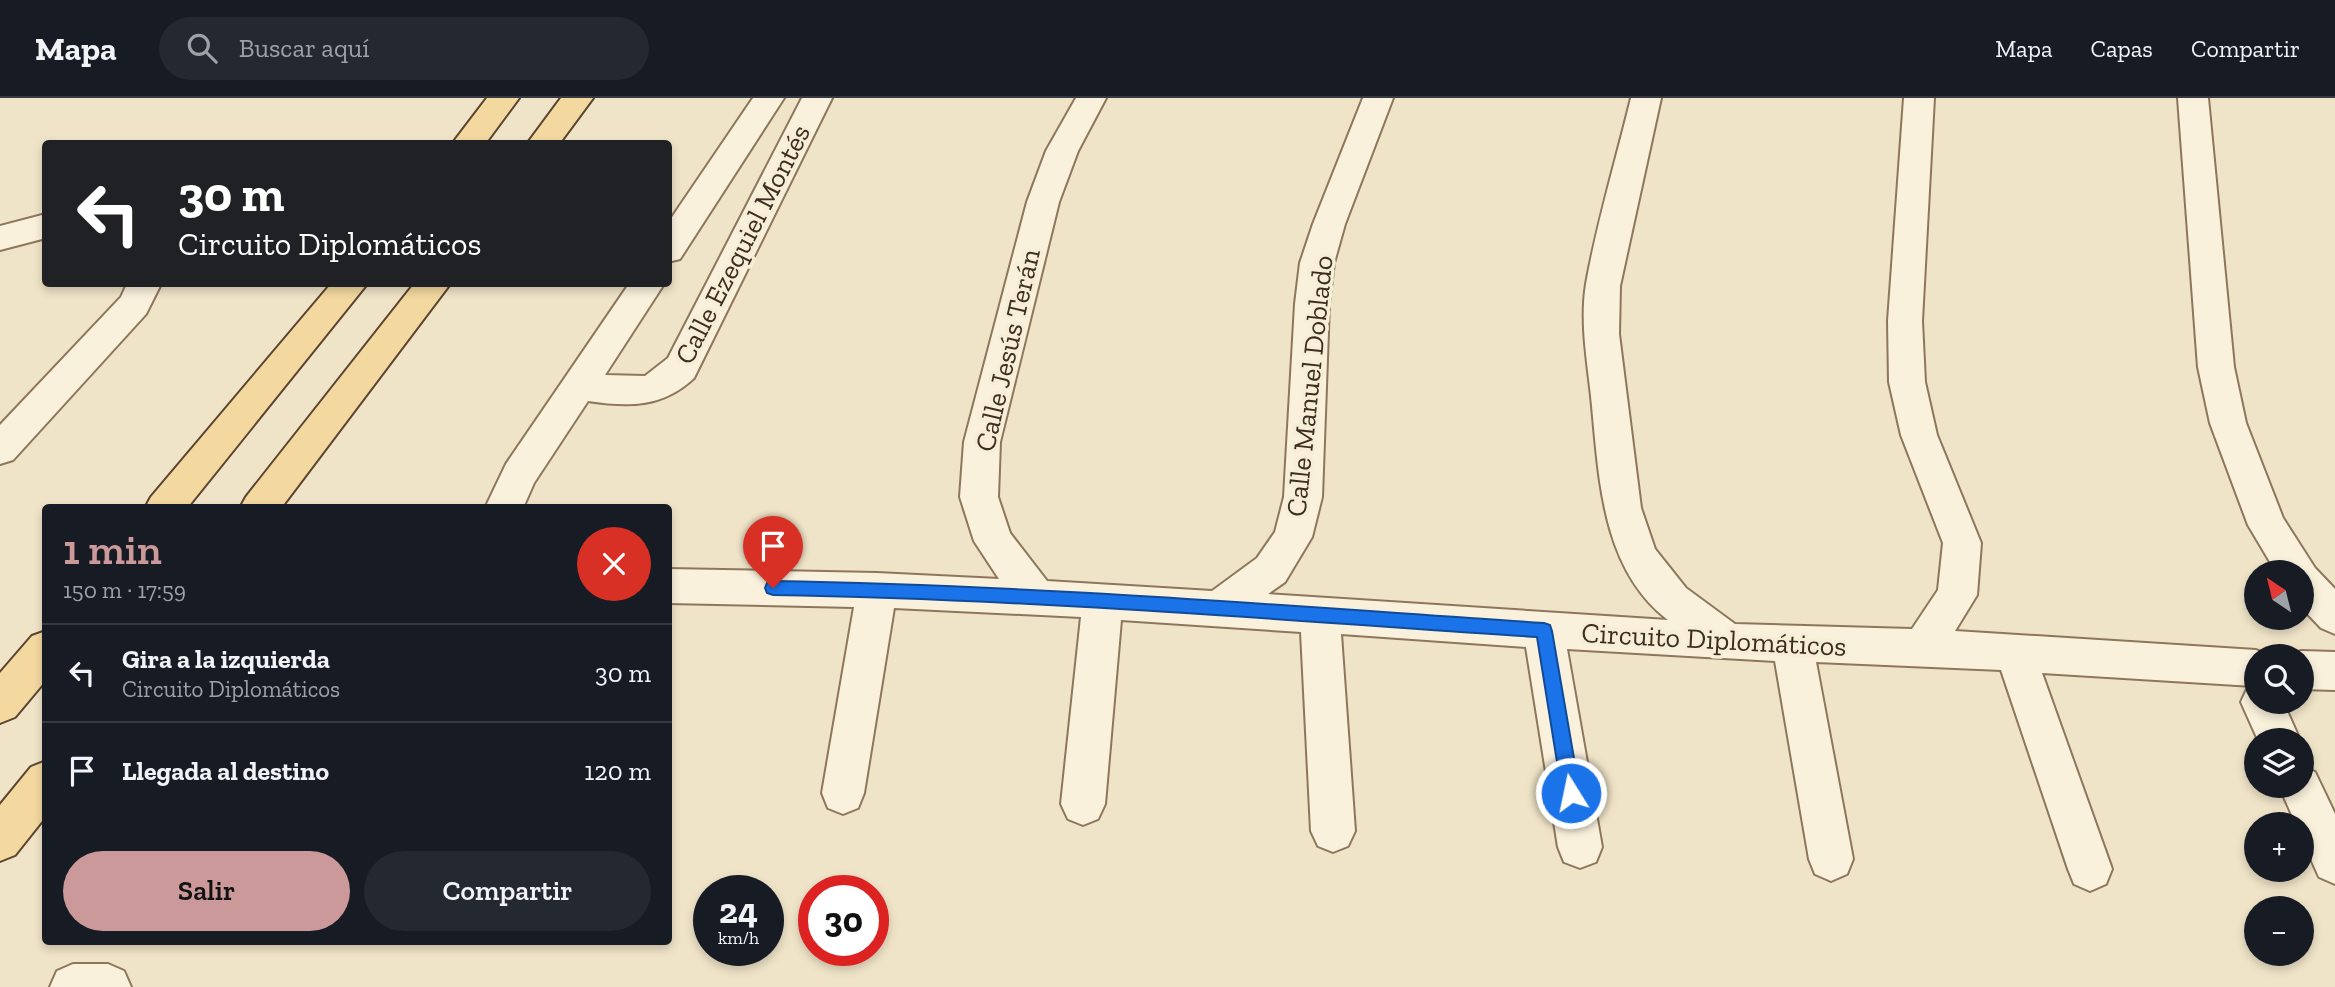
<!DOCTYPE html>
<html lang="es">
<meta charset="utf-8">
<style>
body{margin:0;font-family:"Zilla Slab",serif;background:#242831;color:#f1f3f6;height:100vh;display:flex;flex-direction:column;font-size:26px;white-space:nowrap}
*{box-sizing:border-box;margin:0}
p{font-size:23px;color:#9ea1a6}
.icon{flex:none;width:38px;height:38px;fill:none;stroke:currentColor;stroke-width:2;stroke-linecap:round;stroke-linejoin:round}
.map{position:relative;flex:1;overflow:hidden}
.drawer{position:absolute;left:42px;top:406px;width:630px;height:441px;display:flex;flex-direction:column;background:#171b24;border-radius:7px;box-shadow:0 4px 10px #0003}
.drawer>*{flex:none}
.top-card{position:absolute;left:42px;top:42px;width:630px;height:147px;border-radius:7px;box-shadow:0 4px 10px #0003;background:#202124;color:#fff;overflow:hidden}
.needle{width:46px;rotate:325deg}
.tools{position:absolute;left:2244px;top:462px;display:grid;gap:14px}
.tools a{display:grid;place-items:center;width:70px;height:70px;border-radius:50%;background:#171b24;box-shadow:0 4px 10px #0003;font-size:35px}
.speed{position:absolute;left:693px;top:777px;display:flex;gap:14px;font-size:35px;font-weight:700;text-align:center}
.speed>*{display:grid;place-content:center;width:91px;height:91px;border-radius:50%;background:#171b24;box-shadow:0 4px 10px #0003;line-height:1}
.speed small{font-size:18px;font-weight:400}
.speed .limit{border:10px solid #d22;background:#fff;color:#111}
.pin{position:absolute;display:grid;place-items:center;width:60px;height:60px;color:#fff;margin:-72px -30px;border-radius:50% 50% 50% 0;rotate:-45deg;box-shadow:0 0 7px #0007}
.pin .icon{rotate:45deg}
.me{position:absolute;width:77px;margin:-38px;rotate:350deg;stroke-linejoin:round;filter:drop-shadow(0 0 5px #0008)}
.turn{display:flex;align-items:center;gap:24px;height:147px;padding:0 21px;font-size:32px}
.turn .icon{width:91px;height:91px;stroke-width:2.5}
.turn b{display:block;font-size:49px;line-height:60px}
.round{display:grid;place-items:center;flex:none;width:74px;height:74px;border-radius:37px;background:#242831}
.overview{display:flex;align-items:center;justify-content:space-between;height:119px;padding:0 21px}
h1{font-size:42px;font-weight:600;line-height:52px;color:#cc999b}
.primary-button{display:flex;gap:14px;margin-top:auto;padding:14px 21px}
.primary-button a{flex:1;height:80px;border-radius:42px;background:#cc999b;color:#111;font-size:28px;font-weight:600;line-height:80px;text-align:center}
.primary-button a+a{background:#242831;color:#f1f3f6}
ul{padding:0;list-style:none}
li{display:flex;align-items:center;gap:21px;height:98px;padding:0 21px;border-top:2px solid #363941}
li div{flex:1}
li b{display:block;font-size:26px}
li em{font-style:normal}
header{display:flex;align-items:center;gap:42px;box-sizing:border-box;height:98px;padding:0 35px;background:#171b24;border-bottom:2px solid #363941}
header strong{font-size:33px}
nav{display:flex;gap:38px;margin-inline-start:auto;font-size:24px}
.search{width:490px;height:63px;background:#242831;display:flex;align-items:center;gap:18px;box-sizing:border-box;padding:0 24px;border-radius:38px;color:#9ea1a6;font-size:26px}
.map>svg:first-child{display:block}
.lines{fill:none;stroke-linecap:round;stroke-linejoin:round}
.minor-casing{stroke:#8d765c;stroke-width:4}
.major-casing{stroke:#5b4430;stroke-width:4}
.minor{fill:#faf1dc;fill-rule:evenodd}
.major{fill:#f3d9a0;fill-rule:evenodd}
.route{fill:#1a73e8;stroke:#114b97;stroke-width:2}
.labels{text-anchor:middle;stroke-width:7;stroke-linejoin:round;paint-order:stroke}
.street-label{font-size:28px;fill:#3d2e20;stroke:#f7eed8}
</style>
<header>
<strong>Mapa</strong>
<div class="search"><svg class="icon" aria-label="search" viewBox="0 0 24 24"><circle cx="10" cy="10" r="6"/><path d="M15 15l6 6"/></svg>Buscar aquí</div>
<nav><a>Mapa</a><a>Capas</a><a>Compartir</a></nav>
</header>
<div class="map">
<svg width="2335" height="889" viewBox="0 0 2335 889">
<rect width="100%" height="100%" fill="#f0e4c8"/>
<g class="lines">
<defs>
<path id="minor" d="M753,0H784L680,161L668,164V125Z
M802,0H832L694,280C662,310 628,309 588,303L534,385L523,410H485L506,366L629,186H664L605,277L645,278L668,260Z
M1076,0H1106L1078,53L1059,104L1000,344L998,399L1010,435L1047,483L1212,493L1257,460L1275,434L1284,399L1295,206L1300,165L1313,126L1363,0H1393L1345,126L1334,165L1329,206L1322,399L1312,439L1285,484L1268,496L1668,522C1600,470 1599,376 1591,298C1587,262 1580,223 1586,186C1597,124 1616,62 1631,0H1661L1620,188L1619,236L1641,410L1655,451L1686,490L1735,526L1912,531L1938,492L1943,445L1901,337L1889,284L1888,223L1904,0H1934L1922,223L1925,284L1937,337L1981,445L1977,497L1955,533L2256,552L2271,558H2256V604H2283L2300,642H2258L2241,604L2247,591L2253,588L2042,575L2112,771L2106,786L2090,793L2074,786L2068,771L2001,572L1816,564L1853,761L1847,776L1831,783L1815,776L1809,761L1775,563L1567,551L1602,749L1596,764L1580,770L1564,764L1558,749L1526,549L1341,536L1355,733L1348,748L1333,754L1318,748L1311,733L1301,534L1121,522L1105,706L1098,721L1083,727L1068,721L1061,706L1081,519L894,510L864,695L858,710L843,716L828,710L822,695L854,509L668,505V471L877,475L999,481L974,443L960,399L964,344L1027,104L1046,53Z
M2178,0H2208L2234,269L2246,325L2283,420L2315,470L2335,491V536L2321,530L2301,509V474H2276L2248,427L2210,325L2198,269Z
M46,116V140L0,152V128Z
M127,186H161L146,216L13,362L0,366V327L121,199Z
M2301,553L2335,554V592L2301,591V558H2288Z
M2301,668L2315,674L2335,716V786L2319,779L2301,739V726H2296L2279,688H2301Z
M73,866H108L124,873L131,889H50L57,873Z"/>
<path id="major" d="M487,0H519L485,46H452Z
M561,0H593L559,46H527Z
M331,186H367L187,410H145L151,399Z
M414,186H450L281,410H240L246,399Z
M46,533V582L15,619L0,625V575L32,538Z
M46,663V718L15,757L0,763V707L31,669Z"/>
</defs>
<use href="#minor" class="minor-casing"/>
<use href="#major" class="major-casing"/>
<use href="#minor" class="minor"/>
<use href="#major" class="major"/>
</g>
<path class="route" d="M773,483C1030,487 1287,508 1544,525L1550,527L1552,533L1580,695L1578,701L1571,703L1565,701L1562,695L1537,539C1282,522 1028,501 773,497L767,495L765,490L767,485Z"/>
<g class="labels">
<g class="street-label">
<text transform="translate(742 146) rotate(-63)" y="10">Calle Ezequiel Montés</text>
<text transform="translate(1007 252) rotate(-77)" y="10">Calle Jesús Terán</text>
<text transform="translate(1309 288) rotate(-84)" y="10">Calle Manuel Doblado</text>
<text transform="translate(1714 541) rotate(3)" y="10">Circuito Diplomáticos</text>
</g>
</g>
</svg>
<div class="tools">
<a><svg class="needle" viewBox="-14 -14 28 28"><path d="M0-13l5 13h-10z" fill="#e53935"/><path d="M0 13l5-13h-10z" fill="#9ea1a6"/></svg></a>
<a><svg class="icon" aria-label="search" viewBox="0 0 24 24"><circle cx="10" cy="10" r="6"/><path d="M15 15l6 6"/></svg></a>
<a><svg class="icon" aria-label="layers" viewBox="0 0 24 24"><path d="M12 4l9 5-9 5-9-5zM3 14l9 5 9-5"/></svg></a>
<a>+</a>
<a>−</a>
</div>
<div class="speed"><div>24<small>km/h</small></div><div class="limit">30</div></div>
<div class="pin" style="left:773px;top:490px;background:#d93025"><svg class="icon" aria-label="arrive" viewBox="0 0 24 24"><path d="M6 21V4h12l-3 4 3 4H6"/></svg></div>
<svg class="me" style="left:1571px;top:695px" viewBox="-20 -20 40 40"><circle r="17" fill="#1a73e8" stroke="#fff" stroke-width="3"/><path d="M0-11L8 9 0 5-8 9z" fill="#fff"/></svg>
<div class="top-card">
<div class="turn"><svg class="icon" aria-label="left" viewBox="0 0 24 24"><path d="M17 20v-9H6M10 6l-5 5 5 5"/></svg><div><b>30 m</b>Circuito Diplomáticos</div></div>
</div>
<section class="drawer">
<div class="overview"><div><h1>1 min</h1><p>150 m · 17:59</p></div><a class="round" style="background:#d93025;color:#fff"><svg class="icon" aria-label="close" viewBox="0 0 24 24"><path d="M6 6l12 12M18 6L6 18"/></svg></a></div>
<ul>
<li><svg class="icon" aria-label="left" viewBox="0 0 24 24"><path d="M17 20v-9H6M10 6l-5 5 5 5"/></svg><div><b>Gira a la izquierda</b><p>Circuito Diplomáticos</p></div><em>30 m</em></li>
<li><svg class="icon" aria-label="arrive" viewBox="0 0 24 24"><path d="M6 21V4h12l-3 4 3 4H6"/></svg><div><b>Llegada al destino</b></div><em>120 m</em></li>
</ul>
<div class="primary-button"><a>Salir</a><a>Compartir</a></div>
</section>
</div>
